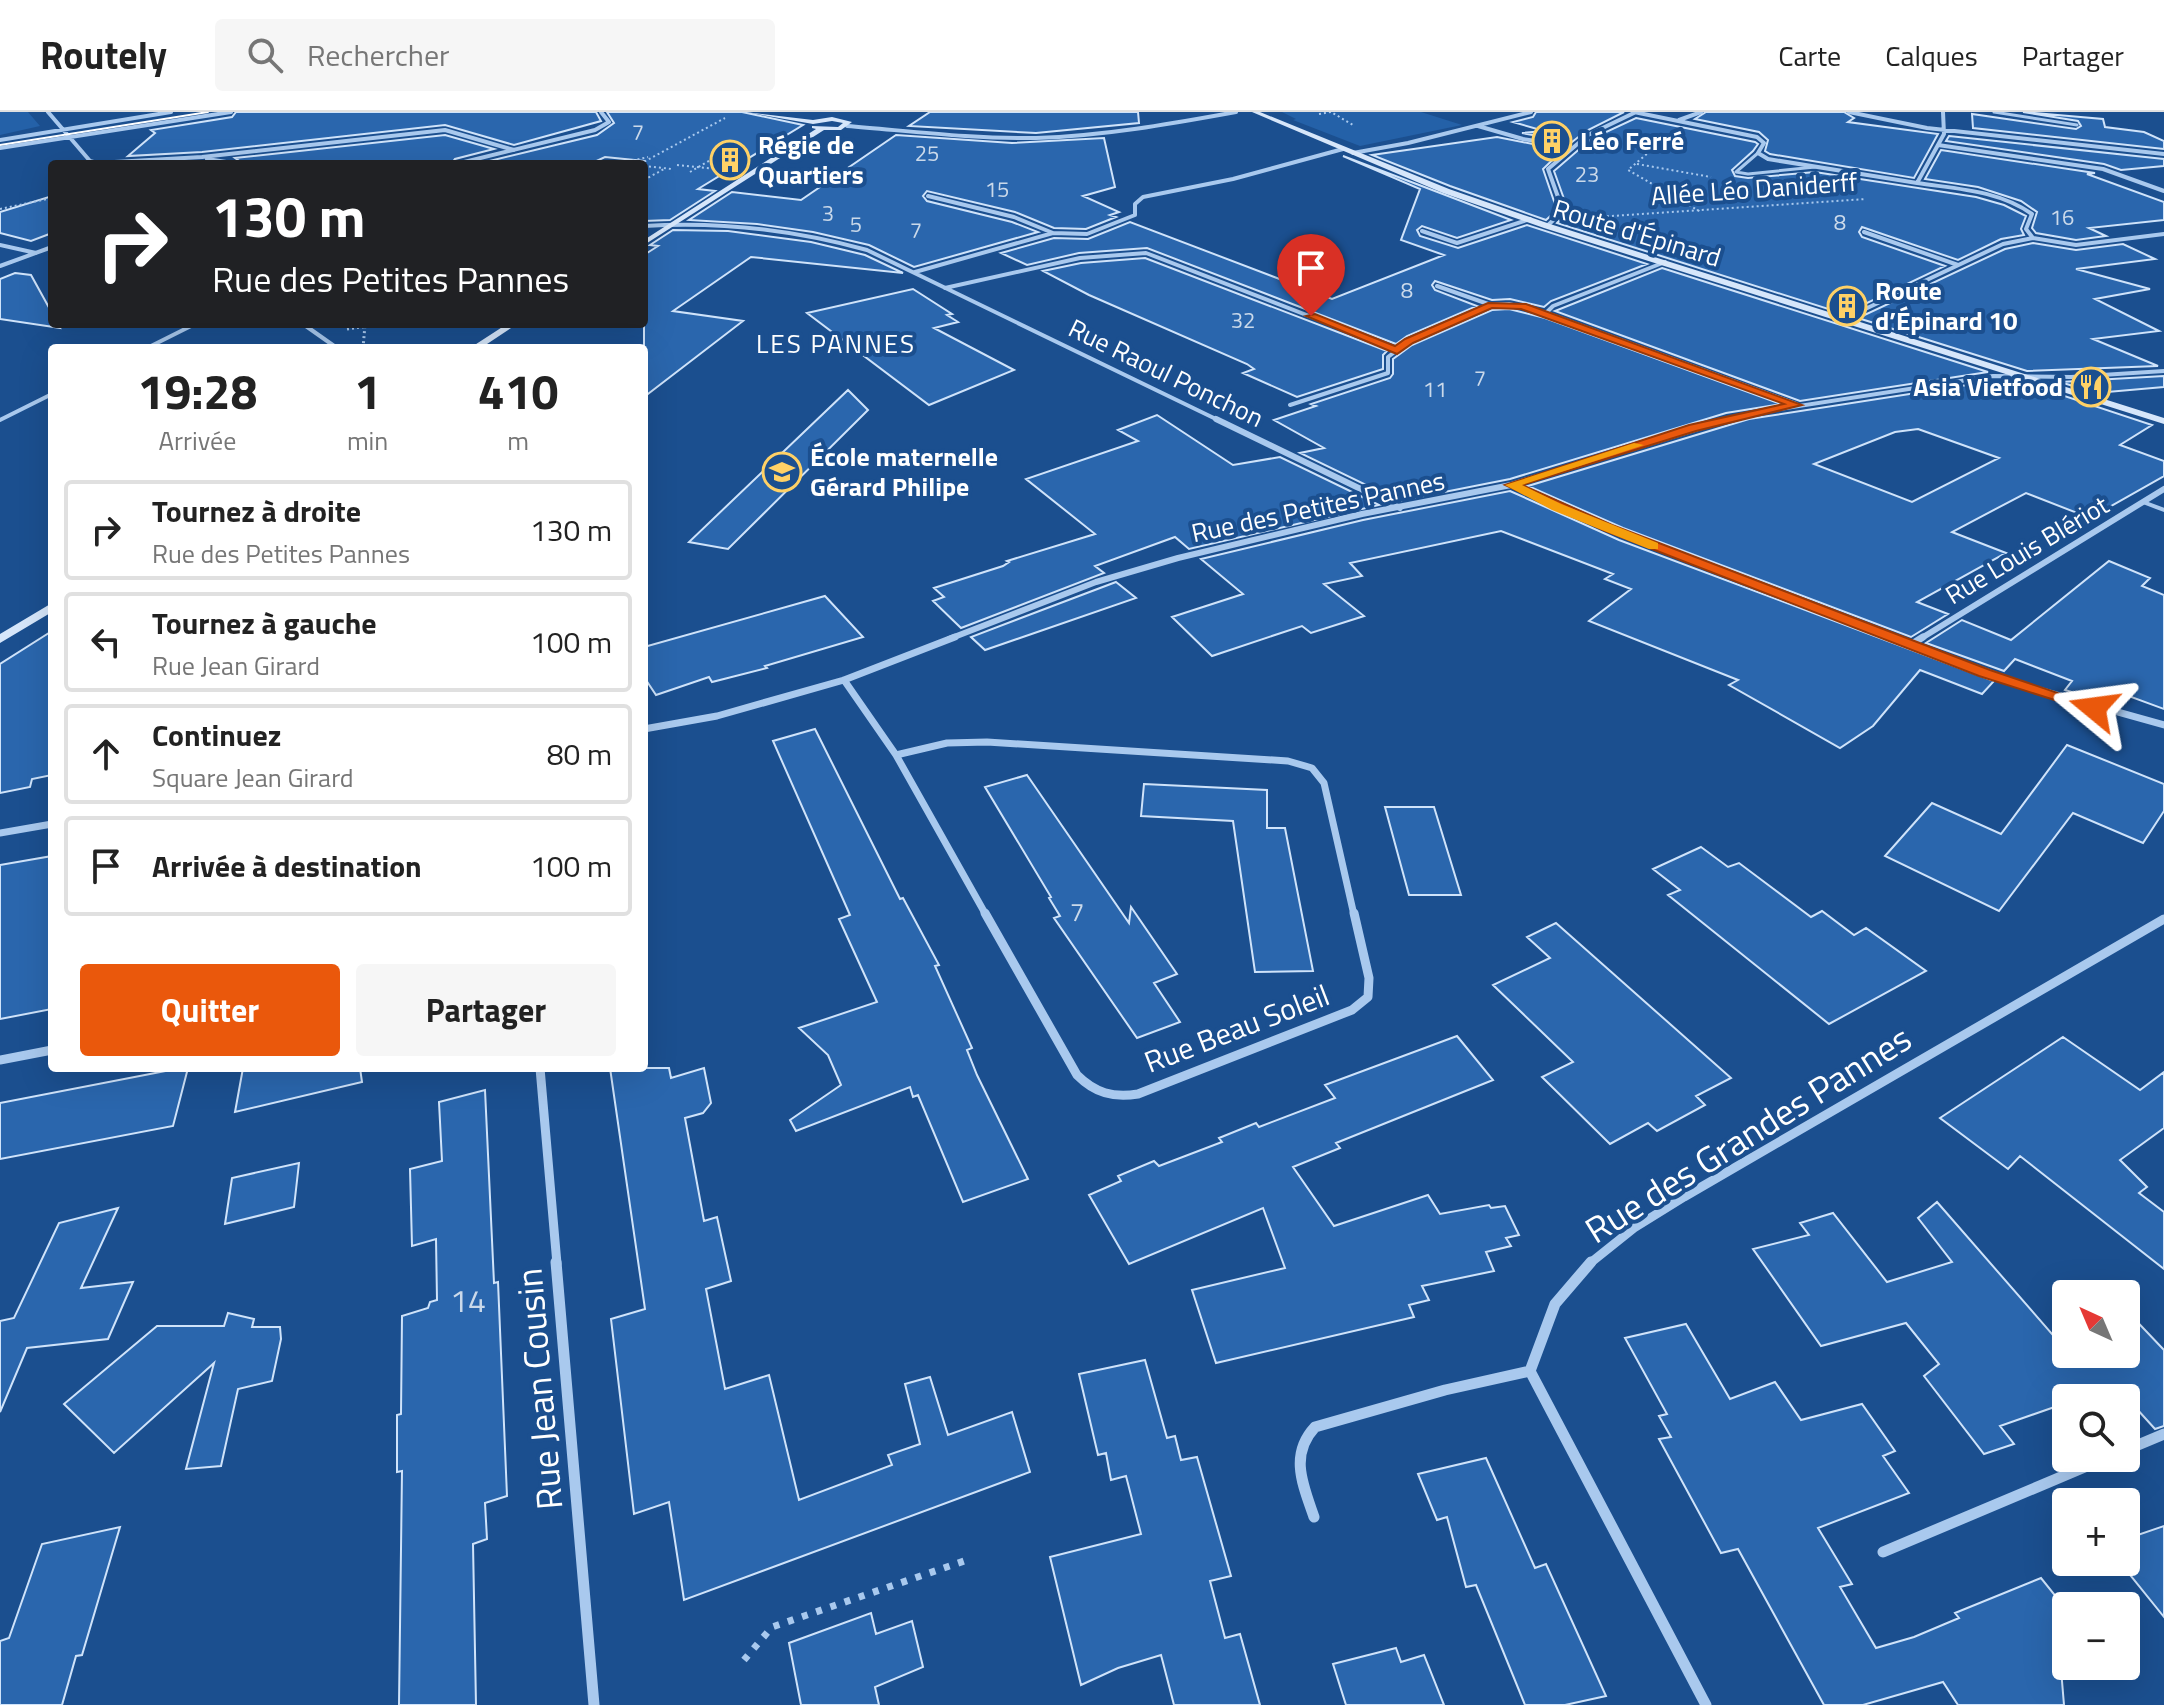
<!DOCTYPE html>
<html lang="fr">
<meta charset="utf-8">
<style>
body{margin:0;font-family:"Titillium Web",sans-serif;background:#f6f6f6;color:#222;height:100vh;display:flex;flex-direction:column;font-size:30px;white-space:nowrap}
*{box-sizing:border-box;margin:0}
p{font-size:26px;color:#767676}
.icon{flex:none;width:44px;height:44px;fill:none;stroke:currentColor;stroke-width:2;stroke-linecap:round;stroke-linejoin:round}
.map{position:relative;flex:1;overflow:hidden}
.side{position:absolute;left:48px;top:232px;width:600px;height:728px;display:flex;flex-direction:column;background:#fff;border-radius:8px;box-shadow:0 8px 32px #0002}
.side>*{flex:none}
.hud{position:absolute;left:48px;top:48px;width:600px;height:168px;border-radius:8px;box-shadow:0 8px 32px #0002;background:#202124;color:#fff;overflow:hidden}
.needle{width:52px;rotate:316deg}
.buttons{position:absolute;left:2052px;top:1168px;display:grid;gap:16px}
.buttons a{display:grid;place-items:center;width:88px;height:88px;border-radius:8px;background:#fff;box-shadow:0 8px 32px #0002;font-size:40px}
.pin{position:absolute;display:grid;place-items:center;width:68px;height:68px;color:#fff;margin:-82px -34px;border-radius:50% 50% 50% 0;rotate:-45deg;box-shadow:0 0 8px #0007}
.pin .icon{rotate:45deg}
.me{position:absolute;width:88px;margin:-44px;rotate:286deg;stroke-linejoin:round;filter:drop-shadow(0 0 6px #0008)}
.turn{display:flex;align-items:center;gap:28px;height:168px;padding:0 32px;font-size:36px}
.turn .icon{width:104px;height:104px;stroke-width:2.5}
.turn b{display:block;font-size:56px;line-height:68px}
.eta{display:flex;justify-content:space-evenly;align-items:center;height:136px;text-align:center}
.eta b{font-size:48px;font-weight:700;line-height:56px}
.cta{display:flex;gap:16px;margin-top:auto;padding:16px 32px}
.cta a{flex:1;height:92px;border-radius:8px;background:#ea580c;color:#fff;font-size:32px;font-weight:700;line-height:92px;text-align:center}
.cta a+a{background:#f6f6f6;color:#222}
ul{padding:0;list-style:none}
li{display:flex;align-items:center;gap:24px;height:100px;margin:0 16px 12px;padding:0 16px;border:4px solid #e0e0e0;border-radius:8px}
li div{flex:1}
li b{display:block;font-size:30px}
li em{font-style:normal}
header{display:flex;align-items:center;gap:48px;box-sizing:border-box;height:112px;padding:0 40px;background:#fff;border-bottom:2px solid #e0e0e0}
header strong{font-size:38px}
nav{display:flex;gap:44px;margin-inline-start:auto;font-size:28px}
.search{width:560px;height:72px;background:#f6f6f6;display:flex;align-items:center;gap:20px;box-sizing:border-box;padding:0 28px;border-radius:8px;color:#767676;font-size:30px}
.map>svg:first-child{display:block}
.green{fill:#2461a8}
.building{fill:#2a66ad;stroke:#cfe3fa;stroke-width:2;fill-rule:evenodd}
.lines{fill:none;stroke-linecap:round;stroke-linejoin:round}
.path-far2{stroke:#a9c9ee;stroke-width:2;stroke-dasharray:2 3;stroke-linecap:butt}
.path-far1{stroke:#a9c9ee;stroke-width:3;stroke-dasharray:2 3;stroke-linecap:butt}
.path{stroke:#a9c9ee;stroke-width:7;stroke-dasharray:6 9;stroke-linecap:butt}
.service-far1{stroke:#a9c9ee;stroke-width:3}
.service{stroke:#a9c9ee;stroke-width:4}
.minor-far4{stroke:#a9c9ee;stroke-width:4}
.minor-far3{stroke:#a9c9ee;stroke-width:6}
.minor-far2{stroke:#a9c9ee;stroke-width:7}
.minor-far1{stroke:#a9c9ee;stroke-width:9}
.minor{stroke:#a9c9ee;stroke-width:11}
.secondary{fill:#d6e6fa;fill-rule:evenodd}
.tram{stroke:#fff;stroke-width:2}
.route{fill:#ea580c;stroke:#983908;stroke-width:2}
.slow{fill:#f59e0b}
.labels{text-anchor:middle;stroke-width:8;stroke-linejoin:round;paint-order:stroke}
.far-number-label{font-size:22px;fill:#cad9ea}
.far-poi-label{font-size:26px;font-weight:bold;fill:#fff;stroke:#1b4f8f;text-anchor:start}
.far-street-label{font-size:26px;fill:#fff;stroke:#1b4f8f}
.far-neighbourhood-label{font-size:26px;letter-spacing:2px;fill:#fff;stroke:#1b4f8f}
.number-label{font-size:26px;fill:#cad9ea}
.street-label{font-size:30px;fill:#fff;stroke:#1b4f8f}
.near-number-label{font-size:32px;fill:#cad9ea}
.near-street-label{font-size:36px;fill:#fff;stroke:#1b4f8f}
</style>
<header>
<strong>Routely</strong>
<div class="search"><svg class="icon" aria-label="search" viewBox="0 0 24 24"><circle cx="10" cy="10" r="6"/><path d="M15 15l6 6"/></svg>Rechercher</div>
<nav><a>Carte</a><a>Calques</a><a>Partager</a></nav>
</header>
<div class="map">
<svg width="2164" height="1593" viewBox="0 0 2164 1593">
<rect width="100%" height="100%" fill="#1b4f8f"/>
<path class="green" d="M0,0H28L40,14L0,23Z
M1282,0H1421L1462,13L1360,34L1293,8L1296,7Z"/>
<path class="building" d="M236,0H596L601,9L514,33L445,13L202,40L128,44L155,21L151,18L232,5Z
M607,0H742L803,13L698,77L715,79L670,108L644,109V49L605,45L590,52H477L597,23L614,11Z
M930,0H1138L1139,11L1036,21L909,14Z
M1536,0H1624L1586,19L1572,30L1522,21L1544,19L1513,10L1533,5Z
M1706,0H1844L1854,6L1848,10L1938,22L1914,66L1770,42L1765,39L1768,28L1759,20L1695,7Z
M2023,0L2103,7L2105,15L2144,20L2164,29V37L1973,16L1972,2L2076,17L2081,14L2078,9Z
M1636,6L1755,30L1758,32L1753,39L1732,58L1735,64L1748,66L1815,60L1976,85L2004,93L2026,104L2021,117L2024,123L2001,127L1958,148L1862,115L1859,120L1862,125L1945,154L1844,202L1557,111L1568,98L1554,59L1591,27Z
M445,23L494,37L455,47L451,52H244L235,46Z
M896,23L1012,31L1104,26L1115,75L1083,84L1119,100L1110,103L1116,105L1086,117L1054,116L1015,100L927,79L923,84L927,89L1012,110L1038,120L914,155L869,133L813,120L757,112L689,108L732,80L801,88Z
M1949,24L2164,47V54L2121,58L2104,52L1946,29Z
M1497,25L1563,38L1543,57L1557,98L1546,108L1450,74L1372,43Z
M1941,38L2095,61L2087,62L2164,90V108L2089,116L2106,124L2076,128L2036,121L2032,116L2037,100L2021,89L1978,75L1925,67Z
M1343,44L1511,108L1457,126L1422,114L1417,118L1420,124L1458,136L1527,113L1647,152L1551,189L1544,195L1510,187L1492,188L1435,169L1432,173L1435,178L1477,194L1407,224L1396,232L1147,136L1079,141L1027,153L1001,141L1054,126L1088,127L1130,110L1332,187L1444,143L1401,128L1420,77Z
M52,84V121L31,129L0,121V100Z
M673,118L728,119L811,130L865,143L903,161L751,145L673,199L743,209L644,285V143L658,134L650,133Z
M2033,131L2076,138L2123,132L2155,147L2076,157L2150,177L2095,187L2159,219L2093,227L2158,254L2027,259L1858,206L2005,137Z
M1145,146L1387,239L1383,243V257L1297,285L1243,261L1254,257L1247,252L1089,183L1043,159L1081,151Z
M1662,156L1988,260L1800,289L1555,199Z
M15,161L31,163L52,201V212H58L60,216L0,207V167Z
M913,177L952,202L947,203L958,210L934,216L1014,258L929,293L807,201Z
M1509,197L1545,206L1781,292L1726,301L1510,367L1399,389L1300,341L1324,336L1274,308L1316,294L1311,292L1390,266L1393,262V247L1412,233L1492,198Z
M2164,264V275L2096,281L2060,270Z
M1993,269H2019L2152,313L2120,333L2164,349V364L2090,406L2026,381L1952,420L2006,441L1917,490L1948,502L1911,525L1623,416L1528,374L1749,307ZM1918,317L1999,346L1912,390L1814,352L1895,320Z
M848,278L868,298L728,437L689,430Z
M1157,303L1233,353L1280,345L1379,393L1189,437L1175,425L1095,454L1104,461L961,516L933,489L944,485L934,476L1003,454L1009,450L1007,449L1095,422L1026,367L1138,329L1118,318Z
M1510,379L1619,428L1994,569L1982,582L1920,558L1873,614L1840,636L1729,573L1738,568L1589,509L1631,477L1605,467L1613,462L1501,419L1350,451L1362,464L1324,472L1364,504L1311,521L1302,514L1212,544L1172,505L1243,482L1201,447L1363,408Z
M2109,449L2150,466L2142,474L2164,483V597L2107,576L2098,588L2065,578L2072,569L2015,547L2004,559L1926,531L1962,508L2011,528Z
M1116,470L1136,486L985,538L971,525Z
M825,484L863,525L765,554L767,556L712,570L709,565L656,583L644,565V535Z
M52,519V663L32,667L30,675L0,681V552Z
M815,617L900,787L903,786L939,853L935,854L972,936L967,938L977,963L1028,1067L963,1090L918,983L913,985L910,975L796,1019L790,1008L841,973L828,943L799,916L877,890L839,807L850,803L773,629Z
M2067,633L2164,672V699L2143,731L2073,701L1999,799L1885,744L1932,691L2001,722Z
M1027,663L1129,811L1131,795L1177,862L1154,871L1180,910L1137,926L1054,806L1060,804L1049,786L1051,785L985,675Z
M1144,672L1267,678V716H1285L1313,859L1255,860L1233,709L1141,704Z
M1385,695H1434L1461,783H1409Z
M1701,735L1728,755L1739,751L1811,805L1822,799L1854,823L1866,816L1926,859L1829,912L1668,783L1680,778L1653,757Z
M52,744V897L0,907V753Z
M1556,811L1731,966L1696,984L1705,993L1657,1019L1648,1011L1610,1032L1542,965L1573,950L1493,873L1550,846L1527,825Z
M1457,924L1493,968L1336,1031L1340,1036L1293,1055L1334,1114L1428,1083L1440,1102L1489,1093L1491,1096L1505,1094L1519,1123L1506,1126L1511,1134L1486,1140L1494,1159L1422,1174L1429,1188L1409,1193L1414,1205L1216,1251L1192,1178L1285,1156L1263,1096L1129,1152L1089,1083L1121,1069L1118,1064L1154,1049L1159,1054L1222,1030L1219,1026L1256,1011L1259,1015L1335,986L1325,973Z
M2063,925L2140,978L2164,960V1016L2120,1048L2147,1075L2139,1081L2164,1100V1157L2020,1044L2008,1057L1940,1006Z
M181,956H188L173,1014L0,1047V991Z
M243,956H360L362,970L235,1000Z
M610,956H669L671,966L704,956L711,991L703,1001L685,1006L704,1109L717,1105L731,1169L706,1177L725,1277L769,1263L799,1388L892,1353L888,1343L920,1332L905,1272L930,1265L948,1323L1012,1300L1030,1360L684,1488L669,1390L634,1402L611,1207L645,1197Z
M485,978L494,1171L498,1170L507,1384L485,1391L487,1427L473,1432L476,1593H399L402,1359L397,1360V1303L401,1302L402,1204L428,1196L430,1190L437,1188L436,1127L412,1134L410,1057L442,1049L439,990Z
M299,1051L294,1095L225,1112L232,1066Z
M1937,1090L2066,1238V1242H2126V1198L2164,1238V1314L2155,1317L2127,1286H2066V1291L2000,1314L2014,1332L1984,1342L1924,1264L1939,1252L1906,1211L1821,1234L1753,1137L1809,1123L1800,1111L1833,1101L1887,1170L1952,1150L1918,1106Z
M118,1096L81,1176L133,1170L108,1227L27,1236L0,1300V1209L14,1206L59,1111Z
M228,1201L254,1207L252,1215H280L281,1227L272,1269L238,1277L221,1354L186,1357L214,1251L114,1341L64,1292L157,1214H224Z
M1686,1212L1730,1287L1775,1270L1801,1308L1862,1292L1895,1339L1883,1344L1909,1381L1818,1416L1852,1472L1840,1475L1876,1536L1914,1525L1959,1506L1955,1501L2041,1466L2066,1497V1559L2061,1557L2064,1593H1958L1943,1570L1863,1593H1824L1738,1437L1721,1441L1659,1327L1671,1325L1659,1304L1667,1302L1625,1226Z
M1145,1248L1167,1326L1175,1324L1181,1348L1197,1345L1231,1464L1210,1469L1225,1526L1240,1522L1260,1593H1174L1161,1543L1118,1556L1081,1573L1050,1445L1141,1422L1126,1364L1111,1368L1106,1341L1098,1343L1079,1262Z
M1486,1346L1535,1456L1546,1452L1606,1584L1565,1593H1525L1476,1473L1466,1475L1447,1405L1437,1408L1418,1362Z
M2164,1414V1505L2126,1458V1427Z
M120,1415L82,1543L76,1544L62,1593H0V1529L9,1526L42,1432Z
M871,1501L876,1522L912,1509L923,1555L875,1575L879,1593H801L789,1531Z
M1396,1536L1401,1550L1424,1543L1444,1593H1346L1333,1552Z"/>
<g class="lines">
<path class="path-far2" d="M1319,2L1331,0L1353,13
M1662,29L1628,58L1701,100
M618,52L648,45
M640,52L725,6
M1637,52L1711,65
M677,53L716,57
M644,54L672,57
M690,60L731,36
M644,68L664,57
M0,97L52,86
M1597,105L1866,87"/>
<path class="path-far1" d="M347,217L383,212
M363,236L365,213"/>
<path class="path" d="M744,1548L772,1515L970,1447"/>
<path class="service-far1" d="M1994,0L2077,13
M1758,41L1736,60L1748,62L1815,55"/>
<path class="service" d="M2143,390L2164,398"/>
<path class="minor-far4" d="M48,0L90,49L97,51L202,45L445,18L514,38
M1634,0L1757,25L1764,31L1758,41L1768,47L1917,71
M1849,0L1927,16L2164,42
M1679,8L1701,0
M847,14C910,19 973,27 1036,26C1103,24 1170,12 1236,0
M1478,14L1523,27L1570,34
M0,28L171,0
M1938,33L2103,57L2164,79
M0,36L231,0
M1353,41L1408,31L1531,0
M207,47L239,52
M456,52L595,18L609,10L601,0
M928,84L1014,105L1053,121L1087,122L1135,103V92L1143,85L1233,67L1343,37
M644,114C720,109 794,118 867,138L1220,309
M1547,114L1563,99L1548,57L1588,23L1636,0
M1422,119L1457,131L1530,107
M1864,120L1958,153
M2033,126L2076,133L2164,122
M0,133L36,141
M1665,150L1553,194L1546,201L1796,292
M0,154L52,135
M915,160L1053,121
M945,176L1080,146L1146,141L1397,238
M1491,193L1509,192L1546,201
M1844,207L2003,132L2033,126L2026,117L2032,102C1998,78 1957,77 1917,71L1944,22L1943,0
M303,212L337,236
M147,236L195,212
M1290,293L1388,261V245L1409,229L1491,193L1437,174
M0,308L52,282
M1720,309L1748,302L1993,264L2071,265L2164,259"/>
<path class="minor-far3" d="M1216,307L1400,396
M1511,373L1621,422L1897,527
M949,527L1096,470L1178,446L1362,402L1511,373L1728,307
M1920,527L2164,377"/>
<path class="minor-far2" d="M1892,525L2028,575L2164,613
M1912,532L1923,525
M844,568L896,643
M644,617L717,604L844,568L955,525
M896,643L986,803
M896,643L947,631L987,630L1288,649L1312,656L1324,671L1354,803
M0,721L52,712"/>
<path class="minor-far1" d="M985,801L1077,963C1095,981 1113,986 1138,982L1352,898L1368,885L1369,866L1354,801
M0,948L52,938
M540,956L557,1152
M1589,1152L1634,1116L1684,1085L2164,807"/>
<path class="minor" d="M556,1150L594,1593
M1591,1150L1555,1192L1530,1259L1706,1593
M2126,1338L2164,1322
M1314,1405C1303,1373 1289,1343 1315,1315L1445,1278L1530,1259
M1883,1440L2106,1346"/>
<path class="secondary" d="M745,0L813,8L832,5L852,10L841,18H824L644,133V128L816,17L812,16V14L838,15L843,11L832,9L813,12Z
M1252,0H1260L1449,77L1550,112L2164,306V312L1544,116L1443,81Z
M507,212H517L481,236H470Z
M52,491V500L0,531V522Z"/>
<path class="tram" d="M0,33L208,0"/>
</g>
<path class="route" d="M1488,191L1526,192L1802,293L1696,319L1522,373L1612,413L1990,558L2102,596L2094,601L2089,599L1979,564L1603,418L1505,373L1689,313L1784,292L1521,197L1492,196L1413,231L1397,242L1306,204L1315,202L1395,234L1405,227Z"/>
<path class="slow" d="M1634,331L1644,333L1522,373L1561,392L1658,431V437H1649L1552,398L1505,373Z"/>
<defs>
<symbol id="building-ring" viewBox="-11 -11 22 22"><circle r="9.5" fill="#1b4f8f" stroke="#ffd166" stroke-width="1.5"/><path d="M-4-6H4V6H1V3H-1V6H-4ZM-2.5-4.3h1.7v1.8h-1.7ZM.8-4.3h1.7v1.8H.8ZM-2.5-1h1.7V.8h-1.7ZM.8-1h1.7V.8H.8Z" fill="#ffd166"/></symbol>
<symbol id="restaurant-ring" viewBox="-11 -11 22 22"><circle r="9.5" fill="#1b4f8f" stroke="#ffd166" stroke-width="1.5"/><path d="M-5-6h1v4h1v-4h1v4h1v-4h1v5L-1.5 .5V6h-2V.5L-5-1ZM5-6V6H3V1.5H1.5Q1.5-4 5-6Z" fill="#ffd166"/></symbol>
<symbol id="school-ring" viewBox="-11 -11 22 22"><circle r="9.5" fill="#1b4f8f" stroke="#ffd166" stroke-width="1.5"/><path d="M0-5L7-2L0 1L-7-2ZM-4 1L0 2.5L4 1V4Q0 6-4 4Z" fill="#ffd166"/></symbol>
</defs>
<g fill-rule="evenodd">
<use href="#building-ring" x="1530" y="7" width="44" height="44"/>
<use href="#building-ring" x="708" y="26" width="44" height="44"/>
<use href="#building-ring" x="1825" y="172" width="44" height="44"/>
<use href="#restaurant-ring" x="2069" y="253" width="44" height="44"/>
<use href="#school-ring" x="760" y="338" width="44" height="44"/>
</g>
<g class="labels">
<g class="far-number-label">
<text x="638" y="28">7</text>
<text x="927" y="49">25</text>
<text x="1587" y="70">23</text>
<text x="997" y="85">15</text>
<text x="828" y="109">3</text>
<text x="2062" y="113">16</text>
<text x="1840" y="118">8</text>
<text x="856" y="120">5</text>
<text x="916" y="126">7</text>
<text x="1407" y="186">8</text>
<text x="1243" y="216">32</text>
<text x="1480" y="274">7</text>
<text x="1435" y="285">11</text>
</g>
<g class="far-poi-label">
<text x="1580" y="38">Léo Ferré</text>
<text x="758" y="42">Régie de<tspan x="758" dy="30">Quartiers</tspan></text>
<text x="1875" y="188">Route<tspan x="1875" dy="30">d’Épinard 10</tspan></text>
<text x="2063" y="284" text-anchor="end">Asia Vietfood</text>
<text x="810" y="354">École maternelle<tspan x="810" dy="30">Gérard Philipe</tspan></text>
</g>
<g class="far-street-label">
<text transform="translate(1754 77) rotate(-4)" y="9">Allée Léo Daniderff</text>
<text transform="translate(1637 121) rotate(17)" y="9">Route d'Épinard</text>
<text transform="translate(1166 261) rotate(26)" y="9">Rue Raoul Ponchon</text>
<text transform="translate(1318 395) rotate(-12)" y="9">Rue des Petites Pannes</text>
<text transform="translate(2027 438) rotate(-31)" y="9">Rue Louis Blériot</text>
</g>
<g class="far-neighbourhood-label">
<text x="836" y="241">LES PANNES</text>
</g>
<g class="number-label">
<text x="1077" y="809">7</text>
</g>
<g class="street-label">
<text transform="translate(1237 917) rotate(-21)" y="10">Rue Beau Soleil</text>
</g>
<g class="near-number-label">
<text x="468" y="1200">14</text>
</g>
<g class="near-street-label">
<text transform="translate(1748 1022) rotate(-32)" y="13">Rue des Grandes Pannes</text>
<text transform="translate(539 1277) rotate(-95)" y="13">Rue Jean Cousin</text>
</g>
</g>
</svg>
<div class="buttons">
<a><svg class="needle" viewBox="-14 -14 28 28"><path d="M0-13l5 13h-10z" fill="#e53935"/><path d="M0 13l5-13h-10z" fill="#767676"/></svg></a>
<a><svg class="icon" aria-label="search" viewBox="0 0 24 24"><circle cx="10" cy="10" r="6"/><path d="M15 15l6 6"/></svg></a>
<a>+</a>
<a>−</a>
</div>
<div class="pin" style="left:1311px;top:204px;background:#d93025"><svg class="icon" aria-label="arrive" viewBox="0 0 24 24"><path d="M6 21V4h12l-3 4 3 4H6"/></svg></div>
<svg class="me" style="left:2094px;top:596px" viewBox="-20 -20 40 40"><path d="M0-17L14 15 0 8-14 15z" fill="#ea580c" stroke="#fff" stroke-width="4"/></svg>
<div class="hud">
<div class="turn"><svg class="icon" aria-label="right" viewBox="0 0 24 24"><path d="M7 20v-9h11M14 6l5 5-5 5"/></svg><div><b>130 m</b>Rue des Petites Pannes</div></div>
</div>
<section class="side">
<div class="eta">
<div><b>19:28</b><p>Arrivée</p></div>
<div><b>1</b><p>min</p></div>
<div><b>410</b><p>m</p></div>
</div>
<ul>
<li><svg class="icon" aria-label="right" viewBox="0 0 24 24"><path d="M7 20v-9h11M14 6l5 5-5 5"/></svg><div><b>Tournez à droite</b><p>Rue des Petites Pannes</p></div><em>130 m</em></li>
<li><svg class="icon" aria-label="left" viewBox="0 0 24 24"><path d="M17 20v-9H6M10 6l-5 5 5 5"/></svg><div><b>Tournez à gauche</b><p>Rue Jean Girard</p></div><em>100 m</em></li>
<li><svg class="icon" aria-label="ahead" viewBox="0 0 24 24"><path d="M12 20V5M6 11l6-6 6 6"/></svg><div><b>Continuez</b><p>Square Jean Girard</p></div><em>80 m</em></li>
<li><svg class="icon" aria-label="arrive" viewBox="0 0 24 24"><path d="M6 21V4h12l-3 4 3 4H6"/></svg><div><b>Arrivée à destination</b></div><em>100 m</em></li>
</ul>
<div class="cta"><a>Quitter</a><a>Partager</a></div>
</section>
</div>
